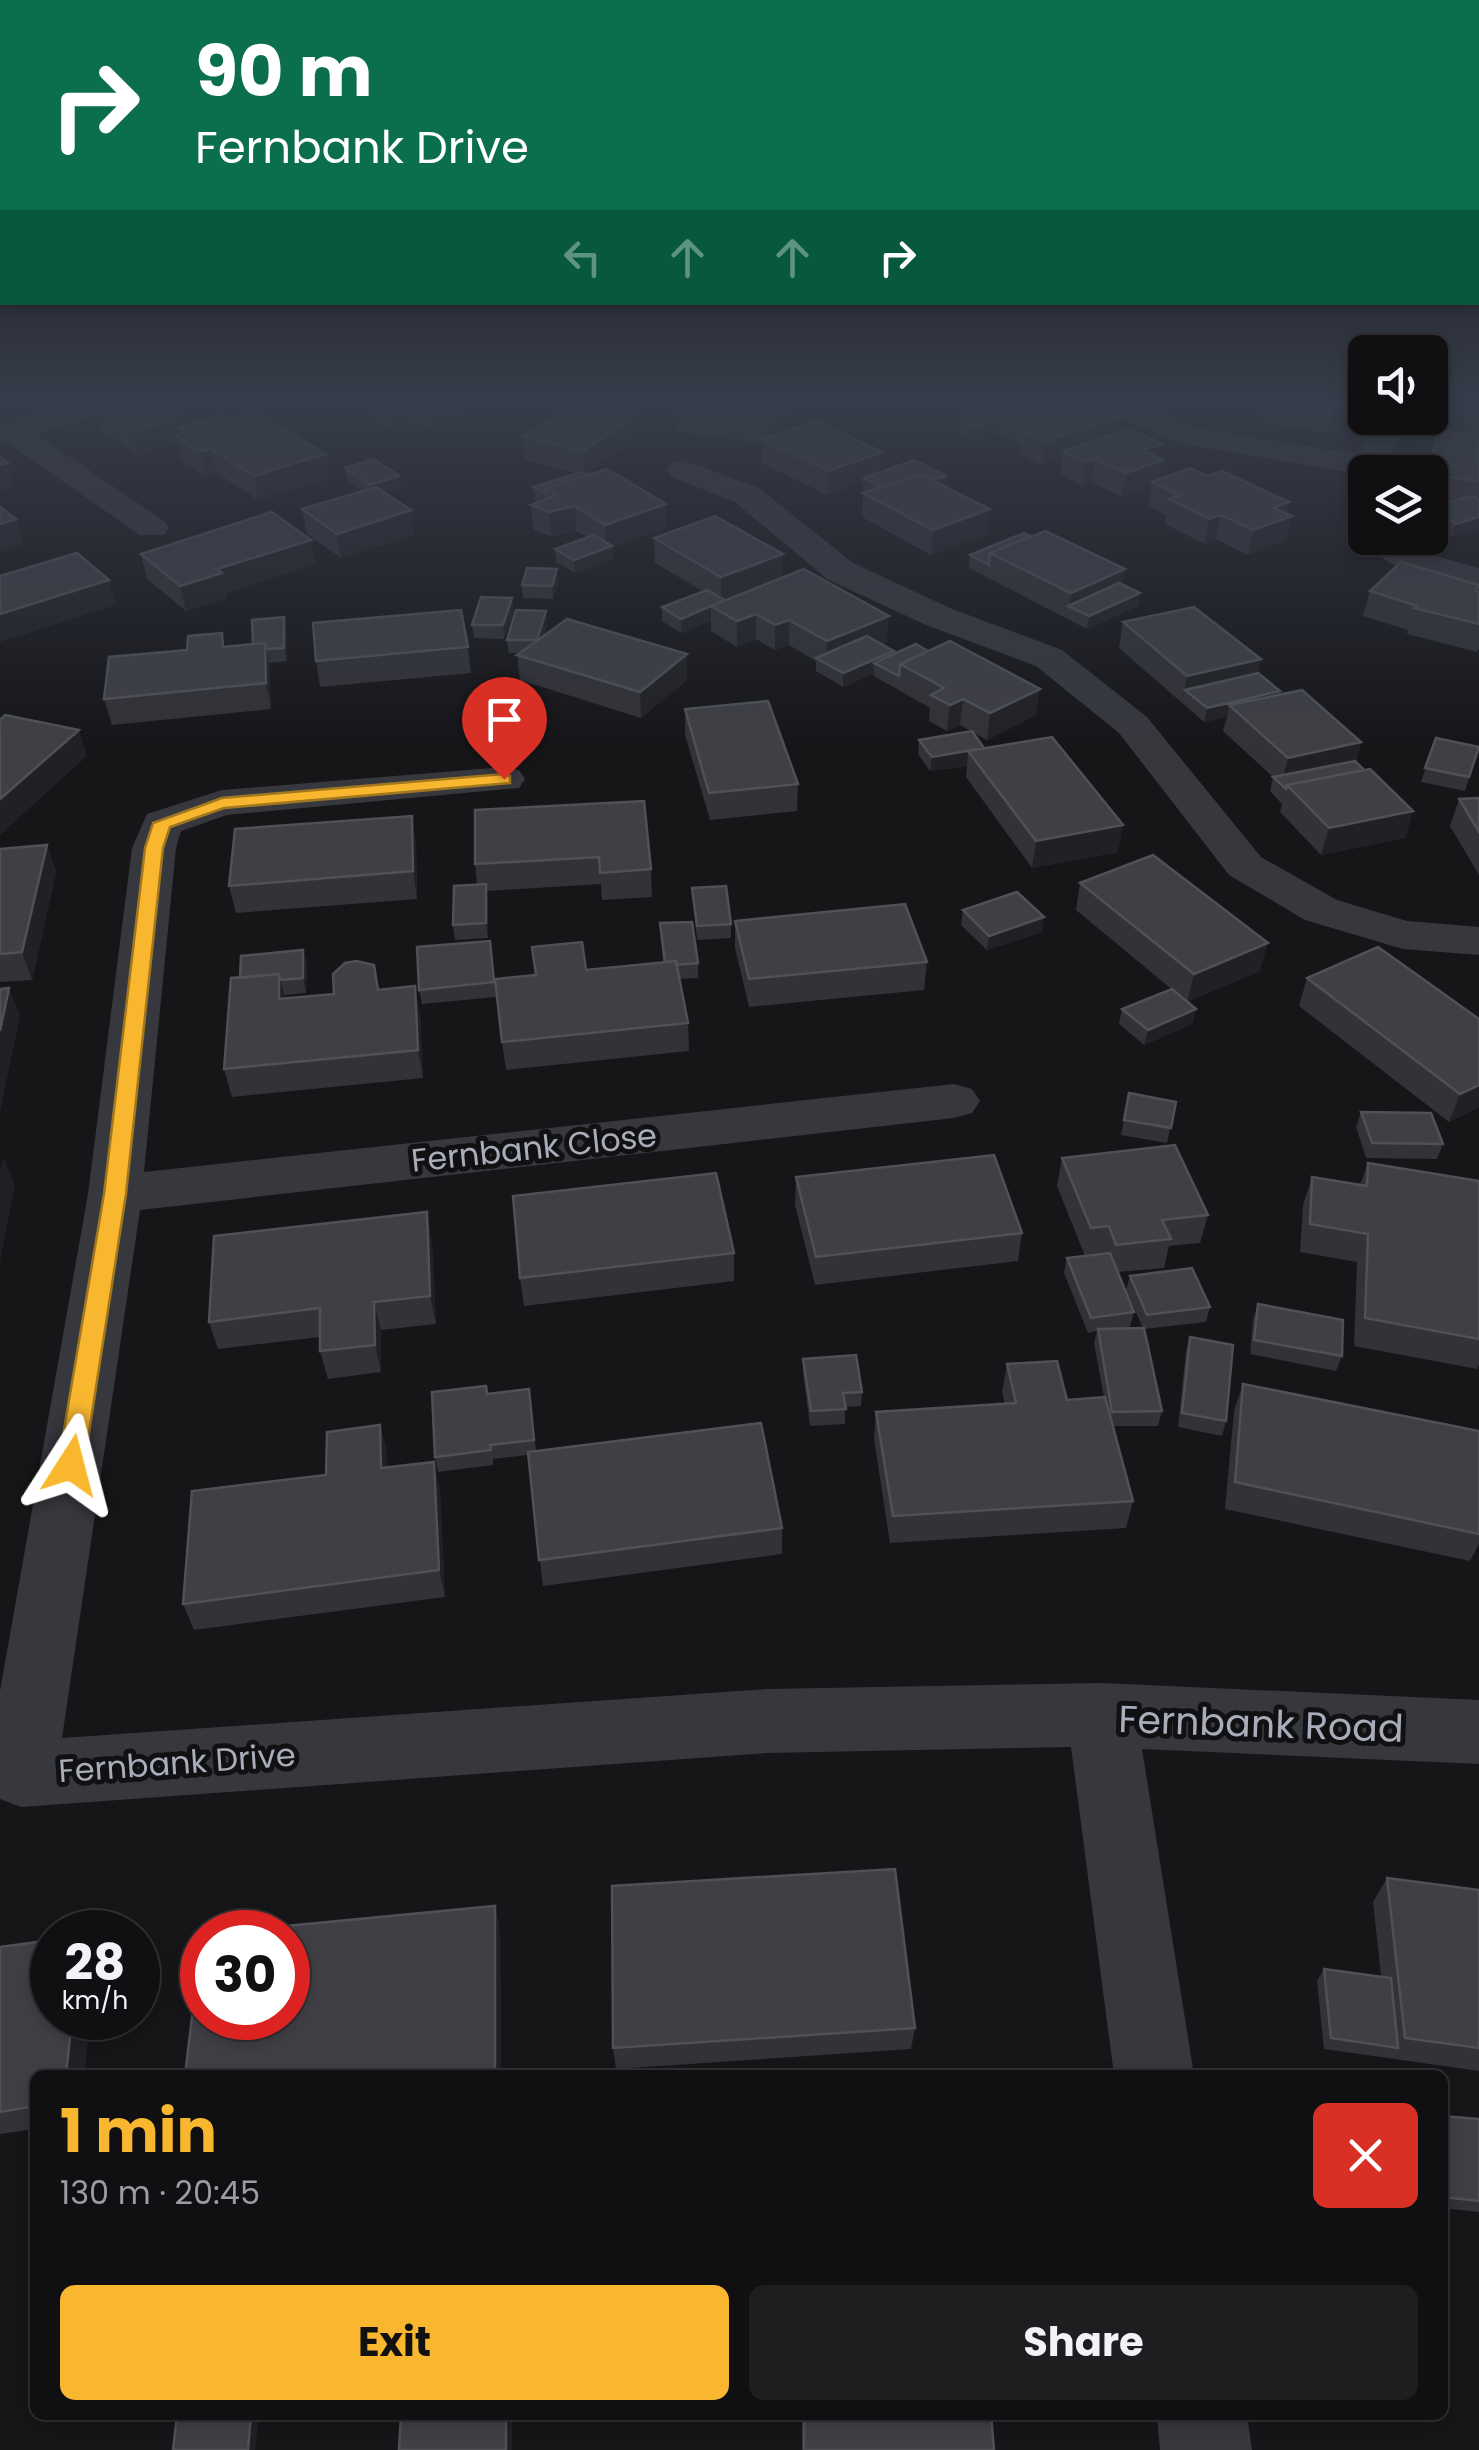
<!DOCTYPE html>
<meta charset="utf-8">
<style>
body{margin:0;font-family:Poppins,sans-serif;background:#1e1e21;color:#f1f3f6;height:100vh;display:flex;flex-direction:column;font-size:38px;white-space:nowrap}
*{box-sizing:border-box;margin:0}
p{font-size:32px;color:#9c9da0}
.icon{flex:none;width:55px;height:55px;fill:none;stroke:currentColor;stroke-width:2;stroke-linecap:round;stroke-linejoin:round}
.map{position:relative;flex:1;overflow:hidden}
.panel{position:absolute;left:30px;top:2070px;width:1418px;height:350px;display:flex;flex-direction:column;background:#101013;border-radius:15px;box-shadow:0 5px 15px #0003,0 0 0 2px #303033}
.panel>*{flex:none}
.banner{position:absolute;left:0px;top:0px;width:1480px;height:305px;box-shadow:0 5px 15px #0003,0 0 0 2px #303033;background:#0b6e4f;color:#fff;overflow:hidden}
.buttons{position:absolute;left:1348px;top:335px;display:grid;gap:20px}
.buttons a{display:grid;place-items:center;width:100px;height:100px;border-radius:15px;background:#101013;box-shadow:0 5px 15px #0003,0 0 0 2px #303033;font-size:50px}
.speed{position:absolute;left:30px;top:1910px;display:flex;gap:20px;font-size:50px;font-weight:700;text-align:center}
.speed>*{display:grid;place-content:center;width:130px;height:130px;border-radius:50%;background:#101013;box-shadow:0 5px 15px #0003,0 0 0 2px #303033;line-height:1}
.speed small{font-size:25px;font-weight:400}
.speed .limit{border:15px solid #d22;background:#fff;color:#111}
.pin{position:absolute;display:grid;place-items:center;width:85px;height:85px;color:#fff;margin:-102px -42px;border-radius:50% 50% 50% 0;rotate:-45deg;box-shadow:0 0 10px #0007}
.pin .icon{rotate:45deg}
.me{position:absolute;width:110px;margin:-55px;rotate:9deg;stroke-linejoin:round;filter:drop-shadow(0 0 8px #0008)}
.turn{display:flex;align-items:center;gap:35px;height:210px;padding:0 30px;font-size:45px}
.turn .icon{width:130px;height:130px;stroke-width:2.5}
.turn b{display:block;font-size:70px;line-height:85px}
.lanes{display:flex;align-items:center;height:95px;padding:0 30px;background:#0003;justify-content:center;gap:50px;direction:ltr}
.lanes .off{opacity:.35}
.round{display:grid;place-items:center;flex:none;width:105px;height:105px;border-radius:15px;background:#1e1e21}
.overview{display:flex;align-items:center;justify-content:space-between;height:170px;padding:0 30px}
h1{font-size:60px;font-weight:700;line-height:75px;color:#f8b72f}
.button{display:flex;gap:20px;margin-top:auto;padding:20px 30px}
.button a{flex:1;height:115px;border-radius:15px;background:#f8b72f;color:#111;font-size:40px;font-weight:700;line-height:115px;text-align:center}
.button a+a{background:#1e1e21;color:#f1f3f6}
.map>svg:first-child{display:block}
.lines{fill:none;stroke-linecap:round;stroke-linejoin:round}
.street{fill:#37383e;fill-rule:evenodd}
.wall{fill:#323237}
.shaded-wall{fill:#212125}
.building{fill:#3f3f45;stroke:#4f5157;stroke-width:2.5}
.route{fill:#f8b72f;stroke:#a1771f;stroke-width:2.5}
.labels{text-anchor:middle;stroke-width:10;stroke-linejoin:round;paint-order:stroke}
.street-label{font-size:32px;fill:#a8adb9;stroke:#111114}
.near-street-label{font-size:38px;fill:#a8adb9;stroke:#111114}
</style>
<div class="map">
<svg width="1479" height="2450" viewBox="0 0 1479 2450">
<rect width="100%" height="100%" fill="#161619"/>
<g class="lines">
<path class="street" d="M83,402H131L127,408L36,434L164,521L169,528L164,535H140L6,442L0,443V424Z
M1090,402H1131L1191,427L1360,455L1373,418H1403L1386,472H1365V480L1354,473L1184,444L1094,408Z
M683,460L759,488L853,563L952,609L1062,650L1147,717L1261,857L1337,900L1407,921L1479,927V955L1403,949L1305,920L1229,875L1119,733L1036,666L926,625L827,579L735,502L672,477L667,470L672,463Z
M1365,533V538H1401L1439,557L1479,568V590C1441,583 1385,572 1362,538Z
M504,767L519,770L525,779L519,788L227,815L181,831L176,848L144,1172L954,1084L972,1089L980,1101L972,1113L954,1118L140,1210L62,1738L767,1689L1102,1683L1479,1700V1764L1142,1749L1194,2075H1114L1071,1747L767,1753L21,1807L0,1799V1691L88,1194L132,848L147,814L222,790Z
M1157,2415H1247L1252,2450H1160Z"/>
</g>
<path class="wall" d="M373,402H481L435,429L405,421L394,428L376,423Z
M944,402H1019L1113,434L1159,459L1160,479L1207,476L1289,502L1287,513L1292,516L1286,540L1248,555L1216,539L1205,544L1165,524L1166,515L1148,506L1151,487L1122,497L1092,482L1083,486L1060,474L1062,458L1041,465L1020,454L1021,445L996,433L972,441L958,433L959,421L971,417L970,412L966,413Z
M1265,402H1343L1326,433L1261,422Z
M178,404L183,427L174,429L177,443L138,455L102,431L96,408Z
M1479,405V529L1452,537L1430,524V507L1449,502L1430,500V472H1427L1430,454L1437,431L1473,436L1464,429L1470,406Z
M677,409L788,418L776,434L881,472L945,486L988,534L931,555L862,517L863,493L867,492L863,490V482L827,495L762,463V443L678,432Z
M230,420L325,454L329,478L258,500L216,472L205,476L182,460L176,436L180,435L178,428Z
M523,436L637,439L585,474L666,504L667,528L612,547L613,559L575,573L556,562L555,549L587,537L576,531L551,536L533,530L531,505L539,502L534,499L533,487L578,473L525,460Z
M345,468L401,489L386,493L414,535L341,558L307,534L302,509L363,491L347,480Z
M1031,536L1125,569L1123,585L1140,593L1138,606L1087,629L969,568L970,555Z
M654,538L783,554L782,578L887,641L881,644L893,654L1036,715L987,740L960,725L947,731L929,721L930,708L874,676V673L843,687L816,671V661L789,645L775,650L756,639L737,647L711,631V621L681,633L662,621V607L703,591L655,563Z
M311,540L315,564L226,593L227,598L186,611L147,579L141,554Z
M558,582L553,599L523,598L522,585Z
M1479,585V649L1477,652L1407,634L1408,630L1363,616L1370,591Z
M512,598L513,612L504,639L474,638L472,625Z
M546,611L547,624L544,636L687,680L641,718L520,680L517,655L519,653H509L507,640Z
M284,617L286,631L287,661L269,663L271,709L112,725L104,699L225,646L253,644Z
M1123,622L1258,673L1280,691V694L1361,742L1356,762L1413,811L1405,838L1321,855L1280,812L1282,804L1270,791L1273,777L1223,731L1227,717L1204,722L1119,648Z
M468,647L471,673L320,687L316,661Z
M685,709L798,784L797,811L710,820L685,735Z
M1436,738L1479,747L1465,791L1421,782Z
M919,740L984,748L1118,852L1032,868L966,777L967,766L930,771L918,754Z
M1479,798V875L1450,826L1459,799Z
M475,810L651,869L652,897L602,900L601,884L487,891L488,938L455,940L453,925L477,885L475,864Z
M416,843L417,899L236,913L229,886Z
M47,845L56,872L32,980L0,982V849Z
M1080,883L1260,971L1187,1002L1076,910Z
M692,888L731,924V938L697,940Z
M963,910L1042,932L987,950L961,925Z
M735,921L927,962L924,990L749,1007L735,948Z
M660,923L698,963V978L679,979L688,1023L689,1051L506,1070L502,1042L535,975L663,963Z
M490,941L496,997L422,1004L419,990Z
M303,950L307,965L306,993L284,995L285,999L378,990L420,1014L423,1078L232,1097L224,1069L240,978Z
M1307,978L1479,1107L1449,1122L1299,1006Z
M1122,1009H1196L1192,1024L1144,1045L1119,1024Z
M1129,1093L1176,1102L1167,1143L1121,1135Z
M1361,1112L1443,1144L1437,1159L1366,1158L1356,1127Z
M1062,1158L1208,1215L1200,1243L1169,1246L1164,1268L1118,1272L1134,1312L1130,1327L1119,1329L1143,1328L1126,1290L1130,1276L1210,1307L1206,1322L1144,1329L1162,1411L1158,1426H1113L1133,1501L1126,1528L890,1543L874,1439L876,1412L1005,1404L1002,1392L1007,1364L1067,1400L1104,1397L1094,1343L1097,1331L1088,1333L1064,1273L1067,1258L1085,1256L1057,1186Z
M1368,1163L1479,1181V1365L1477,1369L1354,1346L1357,1262L1300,1252L1303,1205L1312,1177L1360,1185Z
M796,1177L1022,1233L1018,1261L815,1285L795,1205Z
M432,1241L436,1324L381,1330V1372L328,1379L320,1351V1337L218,1349L209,1322Z
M734,1253V1281L524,1306L520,1278Z
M1258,1304L1342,1356L1336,1371L1250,1354L1253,1319Z
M1190,1337L1226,1421L1222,1436L1178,1427L1186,1351Z
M803,1359L862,1392L861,1406L845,1407V1424L810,1426L803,1373Z
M1243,1384L1479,1431V1544L1470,1561L1225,1509L1234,1411Z
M529,1389L536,1451L782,1528V1554L543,1586L528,1455L493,1459V1465L438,1472L435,1457L487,1394Z
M380,1425L387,1452V1467L440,1489L445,1597L194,1630L183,1604Z
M1387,1878L1479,1890V2071L1324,2049L1317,1981L1324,1969L1381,1976L1373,1902Z
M495,1906L500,1929L501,2075H185Z
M0,1947L52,2018H90L84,2075H35V2129L0,2134Z
M915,2028L911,2049L616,2069L613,2048Z
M1442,2116L1479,2119V2212L1442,2208Z
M802,2415H991L994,2450H802Z"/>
<path class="shaded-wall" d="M13,402H35L14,408Z
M396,402H402L405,421L394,428L391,404Z
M439,402H481L435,429L433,406Z
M783,402H788V418L768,444L769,421Z
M967,402H1001L971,404L970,412L966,413Z
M1336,402H1343L1326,433L1332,410Z
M178,404L183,427L174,429L177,443L138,455L132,431L156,410Z
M636,416L637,439L584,475L583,451Z
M1116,418L1112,442L1063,451L1062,458L1041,465L1044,442Z
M997,421L996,433L972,441L973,428Z
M1162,444L1159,462L1163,460L1159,484L1152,482L1151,487L1122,497L1126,473L1142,450Z
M211,449L216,472L205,476L200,452Z
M882,452L881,476L864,478L863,482L827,495L828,471Z
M325,454L329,478L258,500L254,476Z
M1095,459L1092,482L1083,486L1086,462Z
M8,463L15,487L0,491V465Z
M399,476L401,489L372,497L370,485Z
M946,476L945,488L895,493Z
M1289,502L1286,518L1292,516L1286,540L1248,555L1253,530L1274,508Z
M666,504L667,528L612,547L613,559L575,573L574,560L606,548L605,525Z
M575,506L576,531L551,536L549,512Z
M990,509L988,534L931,555L933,530Z
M411,510L414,535L341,558L337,534Z
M1221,515L1216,539L1205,544L1209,519Z
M1479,517V529L1452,537L1456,524Z
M16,519L23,544L0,551V524Z
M311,540L315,564L226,593L227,598L186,611L180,586L217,569Z
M783,554L782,579L721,602V577Z
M557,569L558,582L553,599L552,586Z
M1125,569L1121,594L1069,606L1071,593Z
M109,580L116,605L0,642V614Z
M1140,593L1138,606L1087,629L1089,616Z
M512,598L513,612L504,639L503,625Z
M711,607V621L681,633V619Z
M546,611L547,624L539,654L537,640Z
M756,614V639L737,647V621Z
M889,616L887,641L830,666L826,663L827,641Z
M284,617L286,631L287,661L284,648Z
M789,620V645L775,650V625Z
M265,643L270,668L271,709L266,683Z
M894,651L893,665L874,663V673L843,687V673Z
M687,654V680L641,718L640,692Z
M1261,659L1255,685L1185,690L1182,702L1187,676Z
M1040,689L1036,715L987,740L990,713Z
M1280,691L1277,705H1229L1227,717L1204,722L1207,708Z
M963,699L960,725L947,731L950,705Z
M79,730L87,756L0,835V799Z
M1361,742L1354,769L1281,785L1288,758Z
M968,752L967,766L930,771L932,757Z
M1413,811L1405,838L1321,855L1329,828Z
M412,816L416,843L417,899L413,871Z
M1123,825L1118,852L1032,868L1036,841Z
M47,845L56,872L32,980L22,952Z
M486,884L488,898V938L486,923Z
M1044,917L1042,932L987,950L989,936Z
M1268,943L1260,971L1187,1002L1194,974Z
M303,950L307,965L306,993L303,978Z
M279,974L286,1002L279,999Z
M415,986L420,1014L423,1078L418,1050Z
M9,988L20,1016L0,1112V1031Z
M1196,1009L1192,1024L1144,1045L1148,1030Z
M1479,1085V1107L1449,1122L1460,1094Z
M3,1157L15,1185L0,1262V1173Z
M427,1212L432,1241L436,1324L430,1296Z
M374,1302L381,1330V1372L375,1345Z
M380,1425L387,1452L388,1495L381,1468Z
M434,1462L440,1489L445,1597L439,1570Z
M495,1906L500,1929L501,2075H496L495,2070Z
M72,2018H90L84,2075H66Z
M251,2415H259L255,2450H248Z
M506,2415H512V2450H506Z"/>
<path class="building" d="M118,402H175L178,404L156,410L171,420L132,431L96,408Z
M416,402H439L433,406Z
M578,402L636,416L583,451L523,436Z
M683,402H783L769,421L677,409Z
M980,402H1019L1021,403L998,410L997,421L973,428L959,421L986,412L971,404Z
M1024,402H1080L1116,418L1044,442L1022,431L1035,427L998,410Z
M1280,402H1336L1332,410Z
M256,412L325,454L254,476L211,449L200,452L176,436Z
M221,415L229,420L186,433L178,428Z
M816,421L882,452L828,471L762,439Z
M1129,429L1162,444L1142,450L1163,460L1126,473L1095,459L1086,462L1063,451Z
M1437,431L1479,436V481L1430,475Z
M0,457L8,463L0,465Z
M374,459L399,476L370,485L345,468Z
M914,460L946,476L933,480L920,474L882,487L864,478Z
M1190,468L1207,476L1222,471L1289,502L1274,508L1292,516L1253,530L1221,515L1209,519L1169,499L1180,495L1152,482Z
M607,469L666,504L605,525L575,506L549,512L531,505L556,495L545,488Z
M581,472L587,475L545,488L546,494L533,487Z
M920,474L990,509L933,530L863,493Z
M376,487L411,510L337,534L302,509Z
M1473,496L1479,500V517L1456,524L1430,509V507Z
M0,507L16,519L0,524Z
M272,512L311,540L217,569L222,573L180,586L141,554Z
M715,516L783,554L721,577L654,538Z
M1045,531L1125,569L1071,593L990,553Z
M1024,533L1031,536L990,553L989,565L970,555Z
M594,535L612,546L574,560L555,549Z
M77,553L109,580L0,614V576Z
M1401,562L1479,585L1476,591L1479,592V624L1414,608L1417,606L1370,591Z
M527,568L557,569L552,586L522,585Z
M804,569L889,616L827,641L789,620L775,625L756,614L737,621L711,606Z
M1119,583L1140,593L1089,616L1068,606Z
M707,590L725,600L681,619L662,607Z
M481,597L512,598L503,625H472Z
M1194,607L1261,659L1187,676L1123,622Z
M461,610L468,647L316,661L313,623Z
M516,610L546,611L537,640H507Z
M284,617V648L266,649L265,643L253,644L252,620Z
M567,619L687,654L640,692L517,655Z
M222,633L223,647L265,643L266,683L104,699L109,657L187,650L188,636Z
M867,636L894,651L843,673L816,658Z
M950,641L1040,689L990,713L963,699L950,705L931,695L944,688L900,664Z
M916,644L928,651L900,664L899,676L874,663Z
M1258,673L1280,691L1207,708L1185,690Z
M1302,690L1361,742L1288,758L1229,705Z
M768,701L798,784L709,793L685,709Z
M5,715L79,730L0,799V720Z
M972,731L984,748L932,757L919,740Z
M1052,737L1123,825L1036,841L968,751Z
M1436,738L1479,747L1469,777L1425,768Z
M1355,761L1364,770L1287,785L1286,789L1273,777Z
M1370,769L1413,811L1329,828L1287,785Z
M1479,798V832L1459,799Z
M644,801L651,869L600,873L599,857L475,864V810Z
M412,816L413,871L229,886L235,829Z
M47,845L22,952L0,954V849Z
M1153,855L1268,943L1194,974L1080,883Z
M486,884V923L453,925L454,886Z
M726,886L731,924L697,926L692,888Z
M1017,892L1044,917L989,936L963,910Z
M905,904L927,962L749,979L735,921Z
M692,922L698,963L676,965V961L665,962L660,923Z
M490,941L494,982L419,990L417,947Z
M582,942L586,970L676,961L688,1023L502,1042L495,979L536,975L532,947Z
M1378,947L1479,1019V1085L1460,1094L1307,978Z
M303,950V978L280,980L279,974L240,978L241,956Z
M356,961L374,965L378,990L415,986L418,1050L224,1069L231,978L279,974V999L334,994L333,974L345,963Z
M9,988L0,1031V989Z
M1172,989L1196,1009L1148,1030L1122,1009Z
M1129,1093L1176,1102L1171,1128L1124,1120Z
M1361,1112L1431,1113L1443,1144L1372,1143Z
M1175,1145L1208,1215L1162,1220L1171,1239L1116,1245L1109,1226L1091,1228L1062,1158Z
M994,1155L1022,1233L816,1257L796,1177Z
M1368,1163L1479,1181V1339L1365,1318L1368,1234L1310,1224L1312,1177L1367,1186Z
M716,1173L734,1253L520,1278L513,1196Z
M427,1212L430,1296L374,1302L375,1345L320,1351V1308L209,1322L214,1236Z
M1110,1253L1134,1312L1091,1318L1067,1258Z
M1192,1268L1210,1307L1147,1315L1130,1276Z
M1258,1304L1343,1320L1342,1356L1254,1340Z
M1144,1328L1162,1411L1112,1412L1098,1329Z
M1190,1337L1233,1345L1226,1421L1182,1413Z
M856,1355L862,1392L843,1393L846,1409L811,1411L803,1359Z
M1057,1361L1067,1400L1105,1397L1133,1501L893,1516L876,1412L1016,1403L1007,1364Z
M1243,1384L1479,1431V1534L1235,1482Z
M486,1386L487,1394L529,1389L534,1440L490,1445L491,1450L435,1457L432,1392Z
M761,1423L782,1528L539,1560L528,1452Z
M380,1425L381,1468L434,1462L439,1570L183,1604L192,1491L326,1475L327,1432Z
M895,1869L915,2028L613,2048L612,1886Z
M1387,1878L1479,1890V2048L1405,2038Z
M495,1906V2070L447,2075H185L202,1935V2018H288V1932H224Z
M52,1940V2018H72L66,2075H35V2106L0,2112V1947Z
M1324,1969L1391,1978L1398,2048L1331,2038Z
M1442,2116L1479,2119V2201L1442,2197Z
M177,2415H251L248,2450H173Z
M401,2415H506V2450H399Z
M804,2415H991L994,2450H804Z"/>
<linearGradient id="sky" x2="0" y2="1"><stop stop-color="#0c0c0e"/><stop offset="0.54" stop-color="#363c49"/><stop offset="1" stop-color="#363c49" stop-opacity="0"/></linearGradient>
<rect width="1479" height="745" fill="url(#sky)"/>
<path class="route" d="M504,774L510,776V783L224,808L170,827L163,848L126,1194L84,1465L80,1472L71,1475L62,1472L58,1465L104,1194L145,848L153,823L222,798Z"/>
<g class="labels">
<g class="street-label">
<text transform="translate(534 1148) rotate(-6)" y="11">Fernbank Close</text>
<text transform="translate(177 1763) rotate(-4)" y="11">Fernbank Drive</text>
</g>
<g class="near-street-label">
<text transform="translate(1261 1724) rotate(2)" y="13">Fernbank Road</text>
</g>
</g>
</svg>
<div class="buttons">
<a><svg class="icon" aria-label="sound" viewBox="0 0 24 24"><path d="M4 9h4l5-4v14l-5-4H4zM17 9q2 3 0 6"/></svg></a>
<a><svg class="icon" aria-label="layers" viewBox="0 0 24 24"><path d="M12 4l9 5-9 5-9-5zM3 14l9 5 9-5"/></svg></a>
</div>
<div class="speed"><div>28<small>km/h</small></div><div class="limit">30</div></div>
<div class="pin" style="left:504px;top:779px;background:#d93025"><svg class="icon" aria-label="arrive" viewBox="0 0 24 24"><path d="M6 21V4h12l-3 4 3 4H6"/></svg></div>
<svg class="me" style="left:71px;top:1465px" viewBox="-20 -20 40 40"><path d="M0-17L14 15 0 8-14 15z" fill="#f8b72f" stroke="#fff" stroke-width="4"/></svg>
<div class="banner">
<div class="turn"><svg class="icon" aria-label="right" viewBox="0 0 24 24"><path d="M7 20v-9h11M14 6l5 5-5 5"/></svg><div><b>90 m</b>Fernbank Drive</div></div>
<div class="lanes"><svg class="icon off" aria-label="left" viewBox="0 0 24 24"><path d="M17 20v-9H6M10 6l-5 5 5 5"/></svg><svg class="icon off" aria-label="ahead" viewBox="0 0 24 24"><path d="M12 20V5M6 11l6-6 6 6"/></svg><svg class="icon off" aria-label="ahead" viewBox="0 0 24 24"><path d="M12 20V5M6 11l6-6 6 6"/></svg><svg class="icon" aria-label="right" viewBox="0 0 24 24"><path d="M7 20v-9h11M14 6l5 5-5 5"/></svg></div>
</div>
<section class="panel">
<div class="overview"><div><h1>1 min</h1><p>130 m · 20:45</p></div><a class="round" style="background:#d93025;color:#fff"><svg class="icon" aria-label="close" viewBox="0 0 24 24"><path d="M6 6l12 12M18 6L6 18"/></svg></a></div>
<div class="button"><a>Exit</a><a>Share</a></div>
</section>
</div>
